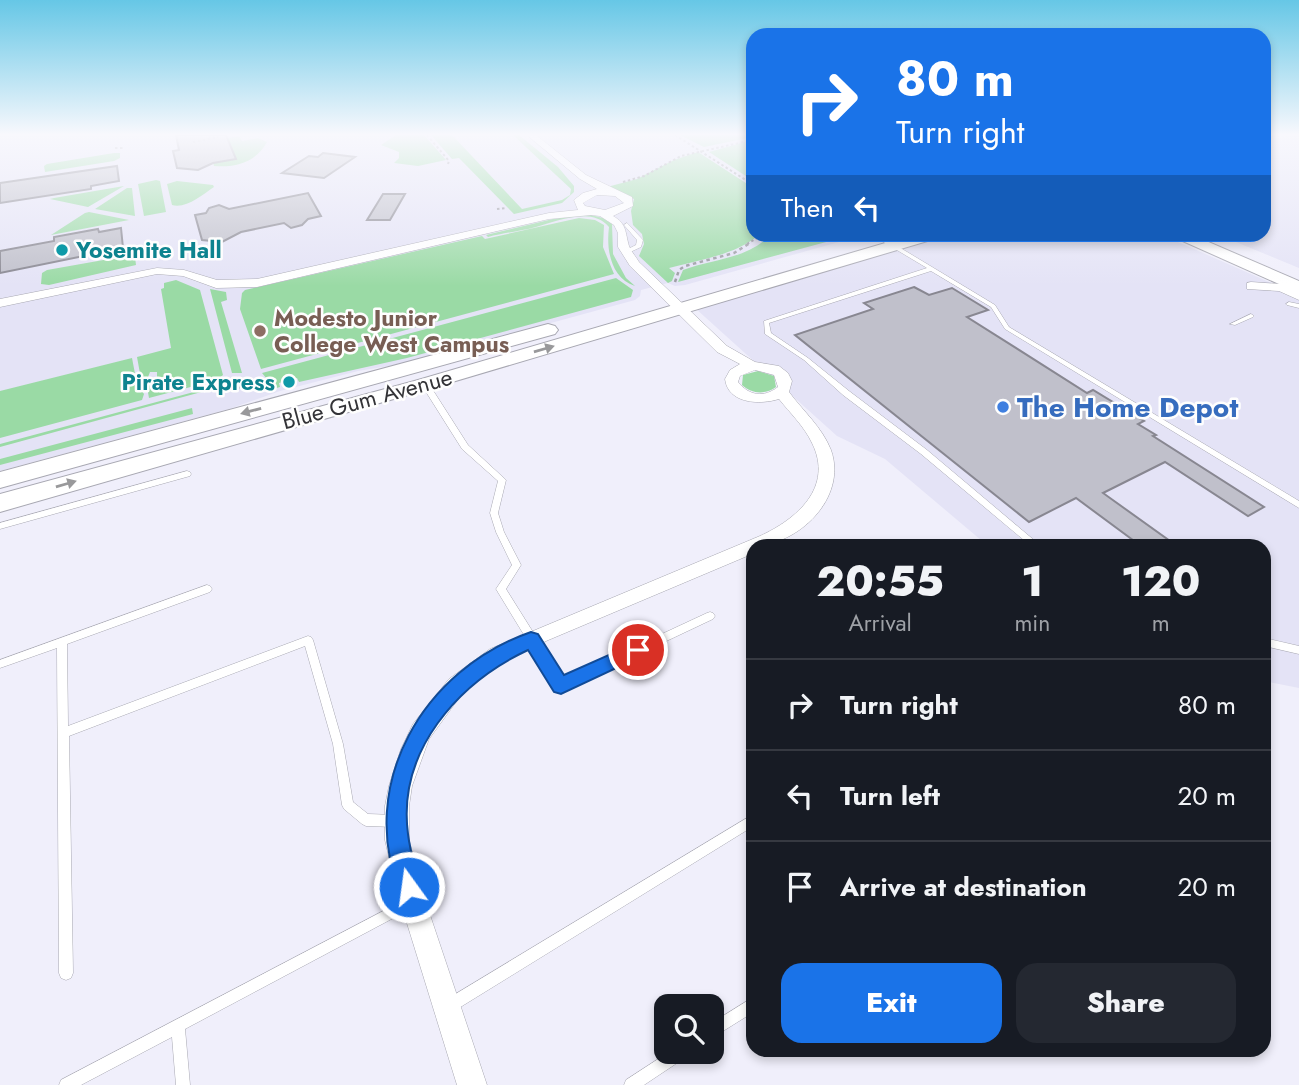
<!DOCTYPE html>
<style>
body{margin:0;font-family:Jost,sans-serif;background:#242831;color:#f1f3f6;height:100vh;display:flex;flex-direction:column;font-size:26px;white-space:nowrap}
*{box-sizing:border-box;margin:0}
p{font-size:23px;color:#9ea1a6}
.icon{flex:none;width:38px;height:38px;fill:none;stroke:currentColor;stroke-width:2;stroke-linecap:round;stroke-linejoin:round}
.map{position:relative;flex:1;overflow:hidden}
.sheet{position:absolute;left:746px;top:539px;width:525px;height:518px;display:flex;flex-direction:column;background:#171b24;border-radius:21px;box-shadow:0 4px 10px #0003}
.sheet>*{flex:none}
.guide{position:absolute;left:746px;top:28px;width:525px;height:214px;border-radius:21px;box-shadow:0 4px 10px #0003;background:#1a73e8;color:#fff;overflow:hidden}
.buttons{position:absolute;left:654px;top:994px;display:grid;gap:14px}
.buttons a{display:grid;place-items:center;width:70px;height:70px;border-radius:14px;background:#171b24;box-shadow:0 4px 10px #0003;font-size:35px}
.pin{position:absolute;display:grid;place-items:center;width:60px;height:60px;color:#fff;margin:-30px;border:4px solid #fff;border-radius:50%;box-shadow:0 2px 7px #0007}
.me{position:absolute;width:77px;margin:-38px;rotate:346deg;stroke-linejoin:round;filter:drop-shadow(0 0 5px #0008)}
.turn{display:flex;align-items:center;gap:24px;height:147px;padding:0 35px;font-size:32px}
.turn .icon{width:91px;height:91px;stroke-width:2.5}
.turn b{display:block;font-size:49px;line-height:60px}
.then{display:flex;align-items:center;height:66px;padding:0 35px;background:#0003;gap:14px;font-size:26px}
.eta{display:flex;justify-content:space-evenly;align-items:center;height:119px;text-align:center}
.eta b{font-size:42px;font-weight:800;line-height:49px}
.action{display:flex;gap:14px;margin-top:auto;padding:14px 35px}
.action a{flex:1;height:80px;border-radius:21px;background:#1a73e8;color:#fff;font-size:28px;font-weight:800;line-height:80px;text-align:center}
.action a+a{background:#242831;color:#f1f3f6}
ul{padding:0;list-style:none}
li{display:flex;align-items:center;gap:21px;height:91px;padding:0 35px;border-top:2px solid #363941}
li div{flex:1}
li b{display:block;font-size:26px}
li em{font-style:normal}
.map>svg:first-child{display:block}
.built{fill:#e4e3f6}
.green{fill:#9adaa5}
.building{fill:#c0c0cb;stroke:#888791;stroke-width:2}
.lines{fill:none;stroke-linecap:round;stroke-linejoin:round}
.lane-casing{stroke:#a8a8b2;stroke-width:1}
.street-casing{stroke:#a8a8b2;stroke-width:1}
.secondary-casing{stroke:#a8a8b2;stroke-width:2}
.path-far2{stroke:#9b9ba3;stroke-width:2;stroke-dasharray:2.5 2.5;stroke-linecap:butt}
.path-far1{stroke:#9b9ba3;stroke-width:2.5;stroke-dasharray:3.5 3.5;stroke-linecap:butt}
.path{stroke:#9b9ba3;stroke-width:3.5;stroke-dasharray:4.5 4.5;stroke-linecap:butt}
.lane{fill:#fff;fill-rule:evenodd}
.street{fill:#fff;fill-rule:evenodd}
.secondary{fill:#fff;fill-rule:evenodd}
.oneway{fill:#99999b}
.route{fill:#1a73e8;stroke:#114b97;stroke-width:2}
.culture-dot{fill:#0f9aa8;stroke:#fefefe;stroke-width:2.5}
.education-dot{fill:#8d6e63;stroke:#fefefe;stroke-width:2.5}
.shop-dot{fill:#3f7fe0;stroke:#fefefe;stroke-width:2.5}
.labels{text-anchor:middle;stroke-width:5;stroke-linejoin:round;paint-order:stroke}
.far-culture-label{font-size:23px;font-weight:bold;fill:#0d838f;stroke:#fefefe;text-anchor:start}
.far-education-label{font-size:23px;font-weight:bold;fill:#785e54;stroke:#fefefe;text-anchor:start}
.far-street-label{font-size:23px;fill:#333337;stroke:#fefefe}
.shop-label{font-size:28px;font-weight:bold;fill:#366cbe;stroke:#fefefe;text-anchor:start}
</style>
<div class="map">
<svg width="1299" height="1085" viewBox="0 0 1299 1085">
<rect width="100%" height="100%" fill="#f0effb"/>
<path class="built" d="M0,135H752V234L864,235L685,285L675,286L668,283L641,290L640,296L635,300L401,364L358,371L280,391L229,409L0,471Z
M1292,135H1299V268L1219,235L1264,234V142Z
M953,234L1162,235L1299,295V688L1264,681V546H988L885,459L837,436L695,308Z"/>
<path class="green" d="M396,135H424L446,160L418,166L394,163L399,158V152L381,145Z
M431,135H452L522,209L562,200L570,195L571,189L513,135H519L558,167L574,186V192L562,203L514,214L459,158L452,159Z
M680,135H752V137L704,147Z
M239,136L242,141L258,138L267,142C256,162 236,168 214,166L213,163L236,159L230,143L217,140Z
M752,140V180L709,152Z
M698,152L752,187V234L759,235C735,255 699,260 669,268L675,273L672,281L668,283L639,256L644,244L642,234L633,225L631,211L634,199L607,187L637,179L674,160Z
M114,153H120V158L114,161L45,172L44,166L47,164Z
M156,180L160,181L166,212L144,216L138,184Z
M177,181L213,185L214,187C202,195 186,209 172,205L167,184Z
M124,186L88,207L50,199L54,198Z
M127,188H132L135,216L95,209Z
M89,212L129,220L51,235L85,213Z
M587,214L603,218L612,224L613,254L626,278L635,286C611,278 606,250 609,227C592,206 557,221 536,227C521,231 503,233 488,237L486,235L553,219Z
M579,218L595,220L604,225L603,247L614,274L261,369L240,309L242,293L245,290L482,236L485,239Z
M771,234L852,235L678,282L683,270C712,259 749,259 771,234Z
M126,256L135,257L136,265L49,285L41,284L42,273L47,270Z
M616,278L633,290L631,297L407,358L299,382L297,378L279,383L280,387L273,389L266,386L271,384L262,373Z
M176,280L200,290L223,375L217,380L149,398L147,387L157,378V372H150L148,377L141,379L137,357L171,348L161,289L164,288V283Z
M210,289L226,292L227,300L221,302L242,373H232Z
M132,358L137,384L144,394L142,400L0,438V391Z
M758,371L774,376L776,387C765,395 752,394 742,385L743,375Z
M205,389V391L0,447V444Z
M192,408L193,414L0,465V459Z"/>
<path class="building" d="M176,135H226L236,159L213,163L198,170L177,168L173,151L179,150Z
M323,153L355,157L324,178L282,173L309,156L318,157Z
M117,166L119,181L91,186V189L0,203V183Z
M308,193L321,216L308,219L302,225L291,228L284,223L241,232L222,242L202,240L195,215L206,213L209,208L219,205L229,209Z
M383,194H405L390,220H367Z
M121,228L123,248L0,273V251L54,241V237L98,229L99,232Z
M914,287L929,295L952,288L988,310L967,317L1087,393L1093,390L1144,421L1138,424L1156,435L1153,436L1264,507L1248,516L1165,462L1103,493L1177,546H1141L1076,498L1029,522L795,335L873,309L864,303Z"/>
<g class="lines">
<defs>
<path id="lane" d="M627,223L643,240L641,247L626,254L623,252L624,251L636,245L637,240L624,225Z
M875,235H879L995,305L1009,327L1299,501V508L1005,329L991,307L931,271L769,323L771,333L808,358L849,391L927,450L1041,546H1031L921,454L843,395L804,360L765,334L764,321L927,268L875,237Z
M1289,302L1299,304V308L1287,305L1286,304Z
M1251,314L1254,316L1253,317L1235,325L1230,324Z
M425,382L429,384L468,445L506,480L498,513L504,532L521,565L506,589L563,680L707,613L710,612L713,613L715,616L713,619L565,689L561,691L557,689L496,589L512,565L496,532L490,513L498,481L462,449L421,384Z
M187,471L190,472L191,474L190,476L0,529V523Z
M207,585L210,586L212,589L210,592L67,644L68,726L308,636L311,637L313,640L343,744L353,802L368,814L395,815L399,817L401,821L399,825L395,827L366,826L362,824L344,809L342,805L333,744L305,646L69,736L73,973L71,978L66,980L61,978L59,973L57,648L0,668V660Z
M1264,638L1299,646V654L1264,646Z
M752,815V827L454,1011L449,1013L444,1011L442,1006L444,1001Z
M412,896L416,898L418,902L416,906L185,1029L190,1085H176L172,1037L81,1085H59L61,1080Z
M752,998V1013L712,1038V1023Z
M669,1052H688L686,1057L644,1085H624L626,1080Z"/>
<path id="street" d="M527,135H536L586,175L632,197L633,206L613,216C627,224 625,232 629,246C631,251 636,257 639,262L727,346L755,362L779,366L788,373L792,381L789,392C803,411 822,427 831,450C848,498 798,546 752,546V554L546,641L505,661L464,691L429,739L412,786L409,806V840L422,891L487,1085H457L397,891L385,840V806L389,786L401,749L413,724L449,679L490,649L760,536C797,519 834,487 812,443C804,426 790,413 779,399C760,405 728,404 725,379L730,370L740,364L717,352L630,266L618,247V233L614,225L600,216L591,215L549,219L257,287L216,288L183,276L157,274L0,307V299L157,268L184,270L217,280L257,279L549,213L578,210L574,200L583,193L597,189L580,179ZM597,195L615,196L624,203L605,210L585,206L583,203ZM755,370L774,375L778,387C764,398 749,396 738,382L740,376Z
M1264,135H1276L1264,140Z
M1251,282L1281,284L1299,292V300L1279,291L1247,289V283Z"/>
<path id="secondary" d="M916,234H943L941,237L432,388L0,512V494L418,380Z
M1167,234H1190L1299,281V293Z
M548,324L555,326L558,330L555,334L0,488V472Z"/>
</defs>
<use href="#lane" class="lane-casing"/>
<use href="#street" class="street-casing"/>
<use href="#secondary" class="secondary-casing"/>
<path class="path-far2" d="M427,135L449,161L448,164
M675,135L752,184
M193,142L218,137
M115,148H125
M623,182L644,176L681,156L752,140
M497,209L506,208
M747,244L764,234"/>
<path class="path-far1" d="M675,282L679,270L685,266L734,253L750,243
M246,384L251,382"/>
<path class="path" d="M236,388L250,382"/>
<use href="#lane" class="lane"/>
<use href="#street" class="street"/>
<use href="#secondary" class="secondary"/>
</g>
<defs><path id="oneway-solid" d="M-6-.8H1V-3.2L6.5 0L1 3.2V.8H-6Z" transform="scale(1.75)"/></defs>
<g class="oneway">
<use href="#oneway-solid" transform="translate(544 349) rotate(-16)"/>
<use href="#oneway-solid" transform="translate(251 411) rotate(165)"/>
<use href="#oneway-solid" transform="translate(66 484) rotate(-16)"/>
</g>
<linearGradient id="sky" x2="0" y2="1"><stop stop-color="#66c7e6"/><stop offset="0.47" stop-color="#f8f8fd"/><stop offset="1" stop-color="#f8f8fd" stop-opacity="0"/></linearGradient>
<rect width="1299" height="286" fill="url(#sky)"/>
<path class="route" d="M531,632L538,634L564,675L638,642L644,645L647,650L644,655L561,694L554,692L528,650C458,683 397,751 408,834C410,852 416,870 420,887L417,895L409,898L401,895C355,784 424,669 531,632Z"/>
<g class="culture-dot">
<circle cx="62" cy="250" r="7"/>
<circle cx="289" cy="382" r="7"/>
</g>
<circle class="education-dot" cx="260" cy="331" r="7"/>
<circle class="shop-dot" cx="1003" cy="407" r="7"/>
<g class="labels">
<g class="far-culture-label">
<text x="76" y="258">Yosemite Hall</text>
<text x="275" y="390" text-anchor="end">Pirate Express</text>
</g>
<g class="far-education-label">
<text x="274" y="326">Modesto Junior<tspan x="274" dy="26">College West Campus</tspan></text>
</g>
<g class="far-street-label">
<text transform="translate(367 399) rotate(-15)" y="8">Blue Gum Avenue</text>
</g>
<g class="shop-label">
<text x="1017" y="417">The Home Depot</text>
</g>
</g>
</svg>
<div class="buttons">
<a><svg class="icon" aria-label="search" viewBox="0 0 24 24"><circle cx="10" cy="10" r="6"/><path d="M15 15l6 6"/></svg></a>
</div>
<div class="pin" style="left:638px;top:650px;background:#d93025"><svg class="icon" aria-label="arrive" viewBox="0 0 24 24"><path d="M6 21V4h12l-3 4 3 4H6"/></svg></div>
<svg class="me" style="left:409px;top:887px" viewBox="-20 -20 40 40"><circle r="17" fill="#1a73e8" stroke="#fff" stroke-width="3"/><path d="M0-11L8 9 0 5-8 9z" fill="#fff"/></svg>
<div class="guide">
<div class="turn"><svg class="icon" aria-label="right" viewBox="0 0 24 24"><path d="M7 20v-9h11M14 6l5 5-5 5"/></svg><div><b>80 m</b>Turn right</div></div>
<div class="then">Then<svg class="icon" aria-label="left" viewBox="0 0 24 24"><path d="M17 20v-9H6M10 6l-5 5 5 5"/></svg></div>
</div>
<section class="sheet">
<div class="eta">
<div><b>20:55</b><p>Arrival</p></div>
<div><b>1</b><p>min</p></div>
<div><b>120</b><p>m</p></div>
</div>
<ul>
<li><svg class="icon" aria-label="right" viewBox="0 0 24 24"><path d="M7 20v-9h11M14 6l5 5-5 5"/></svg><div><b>Turn right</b></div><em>80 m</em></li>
<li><svg class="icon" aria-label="left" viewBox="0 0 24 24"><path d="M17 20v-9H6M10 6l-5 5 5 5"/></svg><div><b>Turn left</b></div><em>20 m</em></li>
<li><svg class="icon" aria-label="arrive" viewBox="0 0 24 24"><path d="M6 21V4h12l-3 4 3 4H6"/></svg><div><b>Arrive at destination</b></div><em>20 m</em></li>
</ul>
<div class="action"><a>Exit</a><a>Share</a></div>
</section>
</div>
